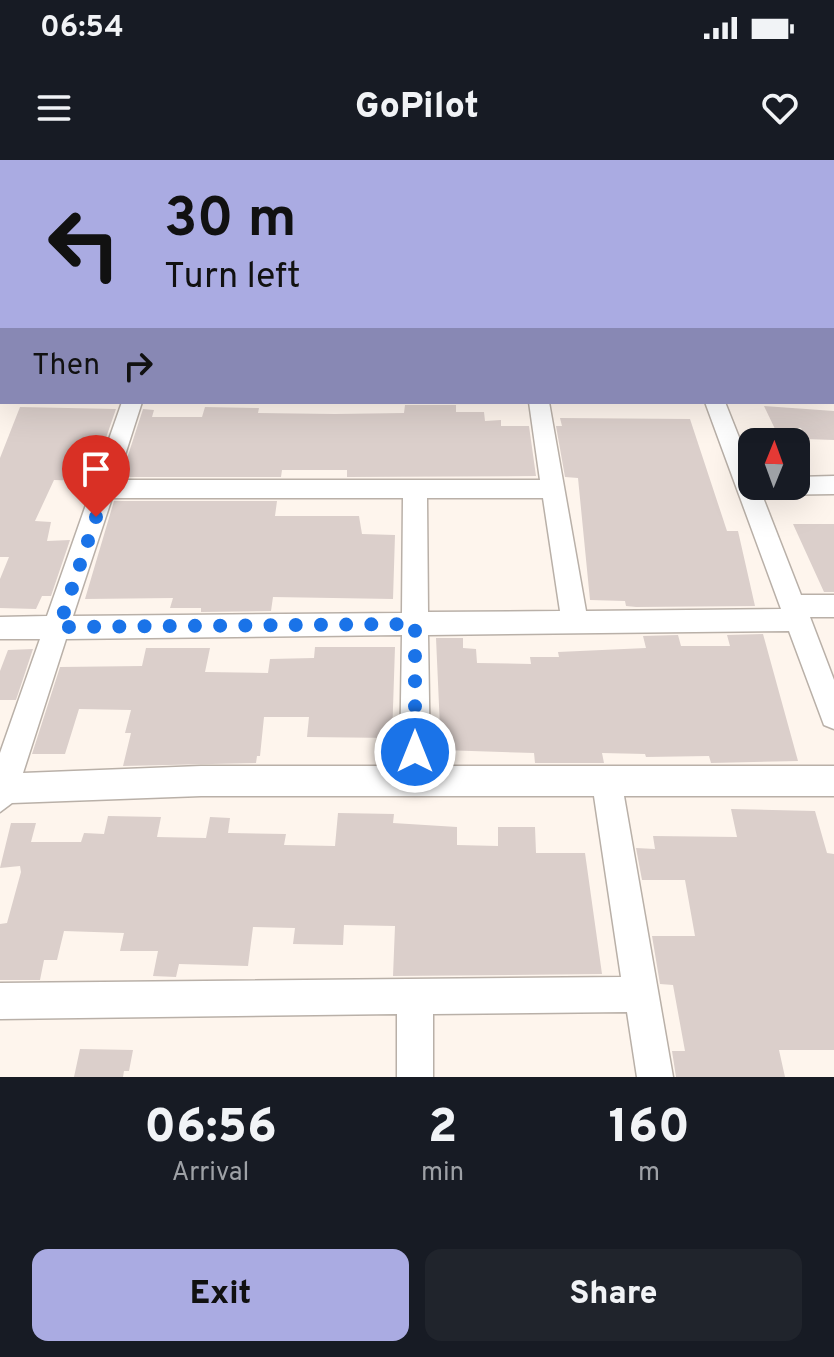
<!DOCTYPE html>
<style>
body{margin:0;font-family:Overpass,sans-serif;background:#20242c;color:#f1f3f6;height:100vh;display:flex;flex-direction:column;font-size:30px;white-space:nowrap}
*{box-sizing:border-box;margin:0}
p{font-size:26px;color:#9ea1a6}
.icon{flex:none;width:44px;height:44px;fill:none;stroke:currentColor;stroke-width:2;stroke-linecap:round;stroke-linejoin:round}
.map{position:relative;height:917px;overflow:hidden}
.side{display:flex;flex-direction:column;background:#171b24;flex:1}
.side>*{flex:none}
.banner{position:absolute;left:0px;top:0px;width:834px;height:244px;box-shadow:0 8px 32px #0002;background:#aaabe2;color:#111;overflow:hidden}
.needle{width:52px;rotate:1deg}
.fabs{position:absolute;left:738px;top:268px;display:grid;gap:16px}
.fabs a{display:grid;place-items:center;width:72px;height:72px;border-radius:16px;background:#171b24;box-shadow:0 8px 32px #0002;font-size:40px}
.pin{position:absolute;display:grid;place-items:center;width:68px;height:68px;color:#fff;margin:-82px -34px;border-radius:50% 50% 50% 0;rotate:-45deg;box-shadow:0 0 8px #0007}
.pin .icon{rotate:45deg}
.me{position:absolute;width:88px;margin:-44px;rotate:0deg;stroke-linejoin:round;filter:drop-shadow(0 0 6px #0008)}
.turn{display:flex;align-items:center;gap:28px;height:168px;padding:0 32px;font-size:36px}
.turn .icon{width:104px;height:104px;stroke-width:2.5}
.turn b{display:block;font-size:56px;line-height:68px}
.then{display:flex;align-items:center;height:76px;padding:0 32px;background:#0003;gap:16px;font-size:30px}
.eta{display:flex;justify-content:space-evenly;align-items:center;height:136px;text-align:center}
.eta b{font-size:48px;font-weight:800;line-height:56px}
.button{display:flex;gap:16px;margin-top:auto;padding:16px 32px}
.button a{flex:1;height:92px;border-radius:16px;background:#aaabe2;color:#111;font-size:32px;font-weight:800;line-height:92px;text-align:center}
.button a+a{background:#20242c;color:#f1f3f6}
.status{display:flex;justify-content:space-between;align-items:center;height:56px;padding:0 40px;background:#171b24;direction:ltr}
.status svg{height:22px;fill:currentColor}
header{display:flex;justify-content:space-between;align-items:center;height:104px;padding:0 32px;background:#171b24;font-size:36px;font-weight:800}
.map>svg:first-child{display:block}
.building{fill:#dbcfcb}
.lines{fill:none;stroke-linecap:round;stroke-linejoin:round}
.minor-casing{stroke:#b9b0a8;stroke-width:3}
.tertiary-casing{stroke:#b9b0a8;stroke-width:3}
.minor{fill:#fff;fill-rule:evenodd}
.tertiary{fill:#fff;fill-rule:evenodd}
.route{stroke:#1a73e8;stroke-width:14;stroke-dasharray:0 25.2}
</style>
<div class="status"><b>06:54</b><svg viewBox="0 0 49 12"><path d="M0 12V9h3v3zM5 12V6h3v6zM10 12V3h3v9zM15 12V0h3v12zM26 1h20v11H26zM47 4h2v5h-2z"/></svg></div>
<header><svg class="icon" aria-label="menu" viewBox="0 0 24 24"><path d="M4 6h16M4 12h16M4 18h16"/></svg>GoPilot<svg class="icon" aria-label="heart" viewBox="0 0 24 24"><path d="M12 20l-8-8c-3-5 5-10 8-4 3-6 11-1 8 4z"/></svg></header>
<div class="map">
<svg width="834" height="917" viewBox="0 0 834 917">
<rect width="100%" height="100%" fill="#fef5ed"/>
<path class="building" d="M405,245H456V252H484L485,261L501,260V266H529L536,316L347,317V310H282L281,317H121L143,249L154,250L152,257H202L205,247L259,248L258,253L335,254L404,253Z
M764,246L834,251V280L805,279L801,268L775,269Z
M20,247L116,249L91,321L54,320L35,361L51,362L47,381L70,380L51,436H42L36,449L0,448V419L9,397H0V298Z
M560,258L690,259L727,371H738L755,446L636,447L626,446L625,441L590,440L578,318L565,317L556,266H562Z
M114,341H277L275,356H359L362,374L395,375L393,439L273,437L271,451L201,452V448H170L173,438L85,439Z
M793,364H834V432H824Z
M763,474L798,601L711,603L709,596L646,597L645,594L602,593L604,603H535L534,593L441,590L436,478H463V488L476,489L477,503L531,504L530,497H559L558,492L646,488L643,476L678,475L681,486H730L727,475Z
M315,487H395L392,578L307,577L309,557H264L260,596H257L256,603L123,606L131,573H125L131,550L79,549L65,594H32L60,507L142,506L146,488H210L205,512L268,513L270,499L314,498Z
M33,489L16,540H0V511L8,490Z
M731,649L815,651L827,693L834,694V890H779L785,917H676L672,891H685L673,825L660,824L652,776H695L685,720H642L636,688L655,689L653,676L737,677Z
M338,653L394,654L393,663L457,667V685L498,686V667H535L536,693H585L602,814L393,816L395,766L344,765L343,785L293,784L295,768L253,767L248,806L179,804L176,817L153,816L158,791H120L124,773L64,771L57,800H44L40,820H0V764L7,763L21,712L20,706L0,708L11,663H36L31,682H81L84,673L104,674L108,656L161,657L157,677L206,678L210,657L230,658L228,673L286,674L284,685L335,686Z
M80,889L133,890L129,911H124L123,917H74Z"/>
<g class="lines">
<defs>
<path id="minor" d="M60,0H76L59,2Z
M296,0H312V2H296Z
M586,0H602L603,2H587Z
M0,28H2V38H0Z
M832,28H834V38H832Z
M832,97H834V107H832Z
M0,101H2V111H0Z
M122,242H142L117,320H540L529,242H549L586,451L781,449L705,242H725L752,310V326H796V317L834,316V334L762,335L801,435H834V457H810L834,520V569L824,565L789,471L428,475L430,606H834V636H624L673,917H637L627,852L433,854V917H397V854L0,859V823L621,817L594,636H201L12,643L0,652V593L40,479H0V457L47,456ZM112,338H403L402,453L73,456ZM427,338H543L560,451L428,452ZM402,475L400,606H201L23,613L66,479Z"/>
<path id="tertiary" d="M832,201H834V219H832Z
M0,203H2V221H0Z"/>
</defs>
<use href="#minor" class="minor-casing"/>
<use href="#tertiary" class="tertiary-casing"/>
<use href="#minor" class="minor"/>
<use href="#tertiary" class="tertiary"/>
</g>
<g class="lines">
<path class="route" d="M96,357L59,467L415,464V592"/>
</g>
</svg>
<div class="fabs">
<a><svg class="needle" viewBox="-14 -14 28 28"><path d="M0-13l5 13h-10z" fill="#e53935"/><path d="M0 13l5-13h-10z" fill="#9ea1a6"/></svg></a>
</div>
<div class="pin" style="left:96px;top:357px;background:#d93025"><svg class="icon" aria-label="arrive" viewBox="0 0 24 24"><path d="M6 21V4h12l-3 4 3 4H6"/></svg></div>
<svg class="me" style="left:415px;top:592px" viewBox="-20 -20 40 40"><circle r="17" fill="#1a73e8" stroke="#fff" stroke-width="3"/><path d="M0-11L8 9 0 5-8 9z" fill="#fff"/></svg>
<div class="banner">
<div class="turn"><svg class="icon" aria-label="left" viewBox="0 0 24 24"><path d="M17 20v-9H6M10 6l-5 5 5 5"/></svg><div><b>30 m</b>Turn left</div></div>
<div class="then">Then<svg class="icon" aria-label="right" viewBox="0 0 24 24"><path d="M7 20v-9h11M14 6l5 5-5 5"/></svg></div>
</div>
</div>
<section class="side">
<div class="eta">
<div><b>06:56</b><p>Arrival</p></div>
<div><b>2</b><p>min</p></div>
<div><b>160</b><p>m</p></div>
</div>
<div class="button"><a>Exit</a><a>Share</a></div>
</section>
